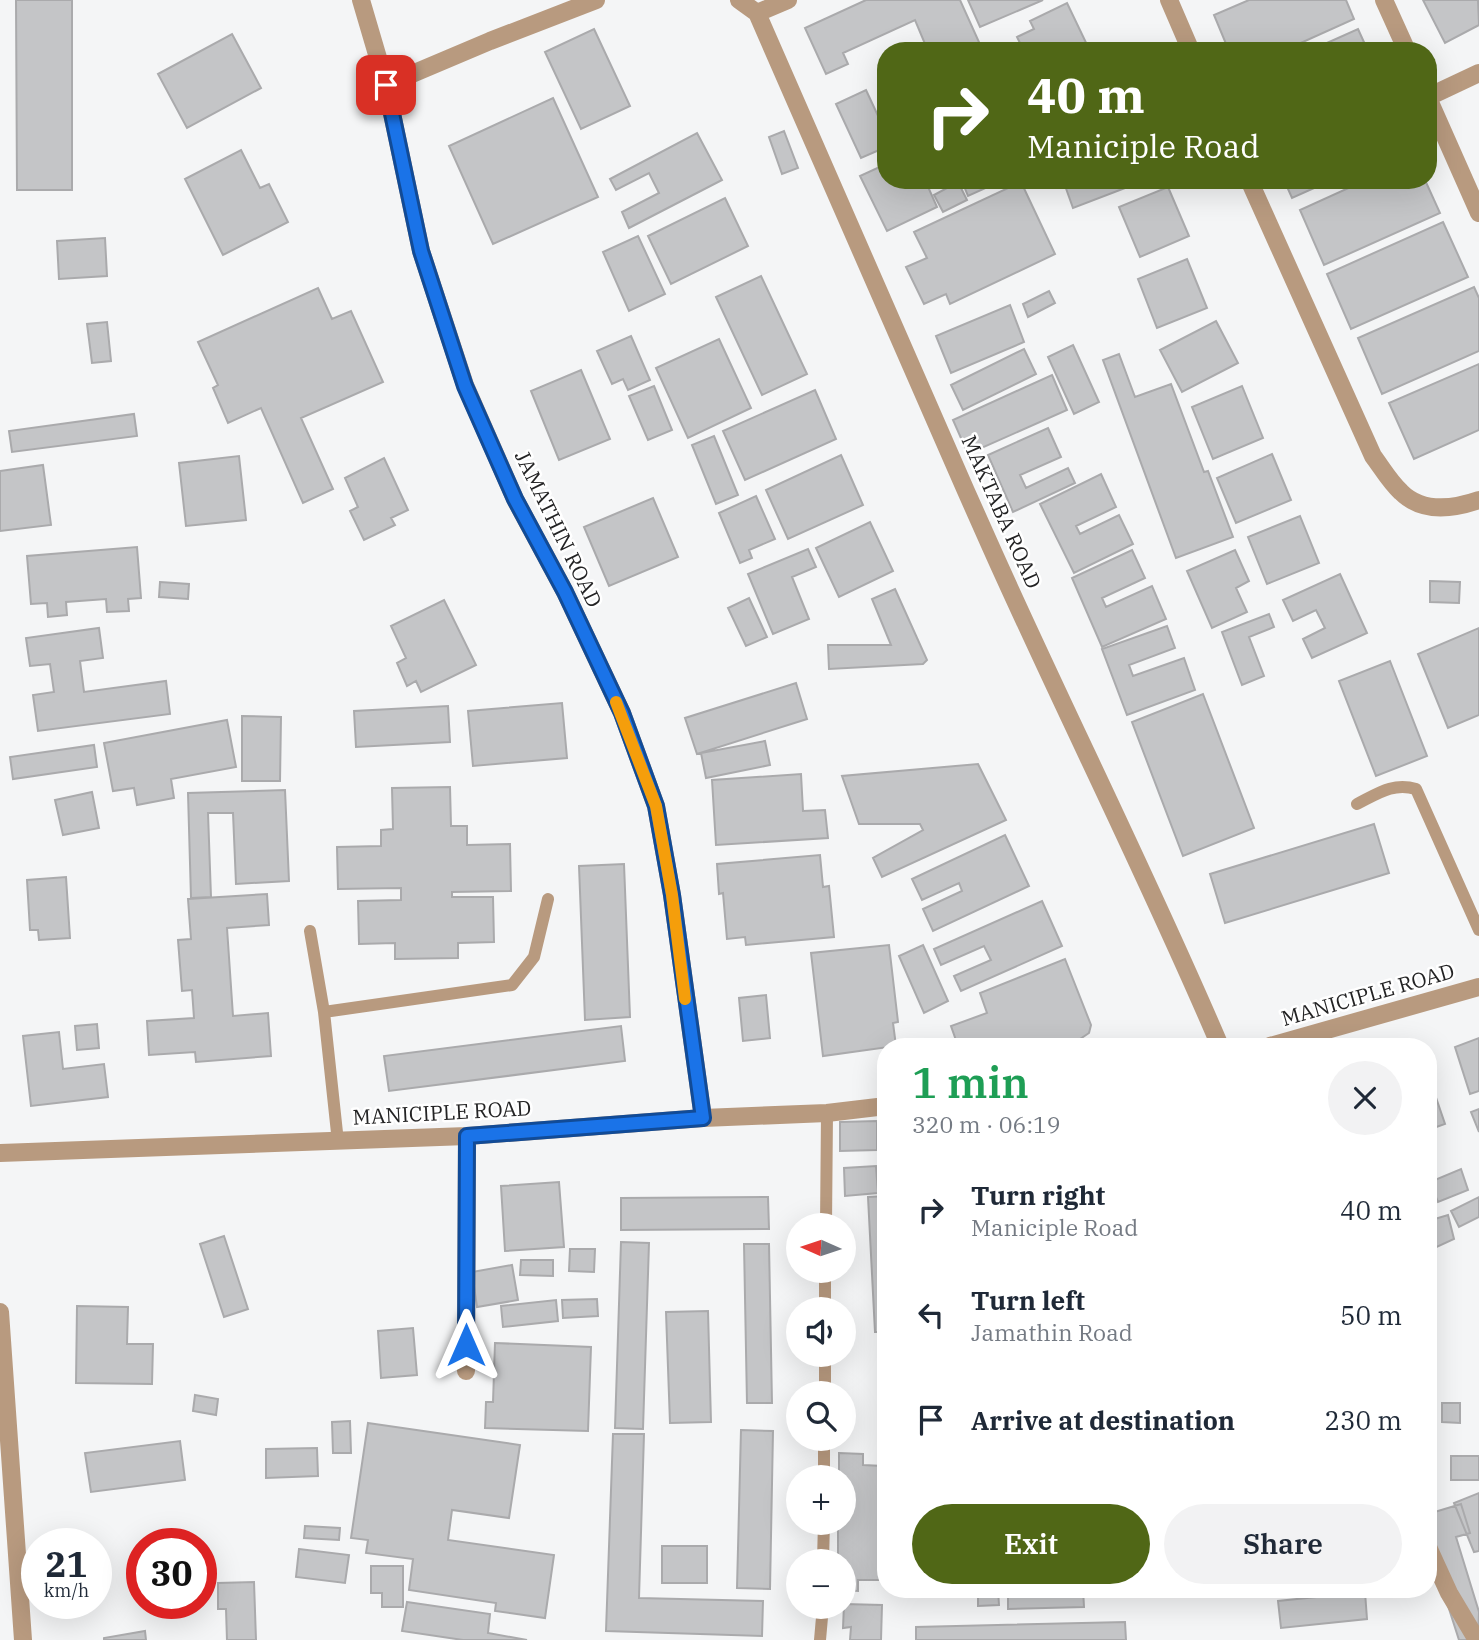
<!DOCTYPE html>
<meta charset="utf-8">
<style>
body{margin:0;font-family:"IBM Plex Serif",serif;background:#f2f2f3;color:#1f2937;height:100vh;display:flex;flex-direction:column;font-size:26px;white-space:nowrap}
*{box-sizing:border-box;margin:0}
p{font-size:23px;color:#747a83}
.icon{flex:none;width:38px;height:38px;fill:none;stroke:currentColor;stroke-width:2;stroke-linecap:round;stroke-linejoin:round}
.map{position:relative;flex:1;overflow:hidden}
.panel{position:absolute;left:877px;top:1038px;width:560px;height:560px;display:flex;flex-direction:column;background:#fff;border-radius:28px;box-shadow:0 7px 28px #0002}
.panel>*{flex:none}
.guide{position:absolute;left:877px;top:42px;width:560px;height:147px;border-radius:28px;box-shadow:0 7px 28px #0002;background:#506716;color:#fff;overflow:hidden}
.needle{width:46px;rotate:273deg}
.tools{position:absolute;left:786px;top:1213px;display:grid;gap:14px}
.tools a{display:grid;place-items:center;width:70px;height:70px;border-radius:50%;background:#fff;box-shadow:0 7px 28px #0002;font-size:35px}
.speed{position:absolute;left:21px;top:1528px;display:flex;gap:14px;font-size:35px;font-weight:700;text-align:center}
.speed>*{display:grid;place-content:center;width:91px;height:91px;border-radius:50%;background:#fff;box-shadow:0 7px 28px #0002;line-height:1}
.speed small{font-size:18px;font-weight:400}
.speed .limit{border:10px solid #d22;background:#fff;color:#111}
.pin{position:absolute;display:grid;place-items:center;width:60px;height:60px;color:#fff;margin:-30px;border-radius:14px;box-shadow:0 4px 10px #0006}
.me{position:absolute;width:77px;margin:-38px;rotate:0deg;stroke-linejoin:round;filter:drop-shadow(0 0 5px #0008)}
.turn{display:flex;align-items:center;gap:24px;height:147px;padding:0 35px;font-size:32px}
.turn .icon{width:91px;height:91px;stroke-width:2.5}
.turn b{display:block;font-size:49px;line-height:60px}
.round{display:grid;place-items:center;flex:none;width:74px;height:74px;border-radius:37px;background:#f2f2f3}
.head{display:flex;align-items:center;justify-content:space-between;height:119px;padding:0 35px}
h1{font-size:42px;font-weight:600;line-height:52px;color:#1e9e55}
.button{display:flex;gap:14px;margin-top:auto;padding:14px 35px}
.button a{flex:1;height:80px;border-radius:42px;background:#506716;color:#fff;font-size:28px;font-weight:600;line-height:80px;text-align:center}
.button a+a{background:#f2f2f3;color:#1f2937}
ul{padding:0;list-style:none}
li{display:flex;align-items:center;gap:21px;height:105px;padding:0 35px}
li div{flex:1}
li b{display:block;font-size:26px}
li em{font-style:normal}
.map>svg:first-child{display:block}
.building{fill:#c4c5c7;stroke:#aaaaac;stroke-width:2}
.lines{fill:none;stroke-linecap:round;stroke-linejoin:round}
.service{stroke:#b89a7f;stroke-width:12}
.minor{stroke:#b89a7f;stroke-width:18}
.tertiary{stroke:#b89a7f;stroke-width:18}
.route-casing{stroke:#114b97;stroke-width:18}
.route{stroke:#1a73e8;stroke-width:12}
.slow{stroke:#f59e0b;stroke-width:12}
.labels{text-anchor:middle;stroke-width:5;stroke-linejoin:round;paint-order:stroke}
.street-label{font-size:21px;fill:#232324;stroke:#fff}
</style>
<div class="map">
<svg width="1479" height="1640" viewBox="0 0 1479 1640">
<rect width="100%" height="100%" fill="#f4f5f6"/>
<path class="building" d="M16,0H72V190H17Z
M866,0H960L983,51H928L915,20L843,53L848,64L826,74L805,28Z
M968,0H1043L980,27Z
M1249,0H1346L1354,19L1283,51H1229L1214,15Z
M1423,0H1478L1479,25L1445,43Z
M1067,3L1090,51H1024L1017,37L1034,29L1030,21Z
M594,29L630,106L581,129L545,52Z
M1358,29L1368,51H1309Z
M232,34L261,88L187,128L158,74Z
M866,90L886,133V147L861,158L836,104Z
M553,98L598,197L493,244L449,146Z
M784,131L798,168L782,174L769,137Z
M697,133L722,180L629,228L622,212L659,193L649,173L616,190L610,179Z
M241,150L260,188L269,184L288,222L223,255L185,179Z
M886,164V180H925L937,207L887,231L860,176Z
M965,180H1003L968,196L962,181Z
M1063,180H1146L1073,208Z
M1284,180H1332L1292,198Z
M1366,180H1425L1440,213L1324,265L1300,210Z
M958,182L967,200L943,212L934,195Z
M1021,182L1055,254L950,304L946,294L924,304L906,267L927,258L914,232Z
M1168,187L1189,236L1140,257L1119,207Z
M725,198L748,246L671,284L648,236Z
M1443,222L1468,277L1351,329L1327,274Z
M638,236L665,294L629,311L603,252Z
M105,238L107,276L59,279L57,241Z
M1187,259L1207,308L1157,328L1138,279Z
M761,276L807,374L762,395L716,297Z
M1474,287L1479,298V351L1382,394L1358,338Z
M318,288L332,319L351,311L383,382L301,418L333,489L303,503L261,408L228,423L213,388L218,385L198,342Z
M1049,291L1055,303L1028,317L1023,304Z
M1010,305L1024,342L951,373L936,336Z
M1216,321L1238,363L1182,392L1160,350Z
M107,322L111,361L92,363L87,324Z
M631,336L650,380L628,390L623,379L612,384L597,351Z
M719,339L751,408L688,438L656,368Z
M1073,345L1099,402L1074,414L1048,357Z
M1024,349L1036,374L963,410L951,385Z
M1119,354L1135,397L1171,384L1204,472L1208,471L1233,537L1176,558L1103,360Z
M1479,364V430L1414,459L1389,403Z
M581,370L610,439L559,460L531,391Z
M1052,375L1067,410L968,454L953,420Z
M654,386L672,430L648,440L629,396Z
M1242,386L1263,438L1213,459L1192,407Z
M815,390L836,439L745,480L723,431Z
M134,414L137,436L12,452L9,431Z
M1048,428L1061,457L1020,475L1026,488L1068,468L1075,483L1013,512L988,455Z
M714,436L738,495L716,504L692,445Z
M1272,454L1291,500L1236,523L1217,478Z
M841,455L863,505L788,539L766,490Z
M239,456L246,520L186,526L179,463Z
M384,458L408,510L391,518L395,525L364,540L350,511L358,507L345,478Z
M43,465L51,525L0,531V471Z
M1101,474L1116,507L1076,526L1080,534L1119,515L1133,544L1074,573L1040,504Z
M756,496L775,539L749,550L752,558L740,563L719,513Z
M653,498L678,557L609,586L584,527Z
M1300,516L1319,563L1267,584L1248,537Z
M870,522L893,571L839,597L816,548Z
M137,547L141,598L128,599L129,611L107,612L106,599L66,602L67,615L48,617L47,603L31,604L27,556Z
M808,549L816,567L792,577L809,619L773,634L748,574Z
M1132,550L1145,578L1102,598L1106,607L1152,586L1166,619L1102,647L1072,578Z
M1235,550L1249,581L1236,588L1247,612L1212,628L1187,571Z
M1340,574L1367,633L1312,658L1303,639L1325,628L1316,610L1293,621L1283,600Z
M1430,581L1460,582L1459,603L1430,602Z
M160,582L189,584L188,599L159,597Z
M895,589L927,660L923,664L829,669L828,645H891L872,599Z
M749,598L767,637L746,646L728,608Z
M444,600L476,665L421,692L416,681L407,686L397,663L406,658L391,626Z
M1269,614L1274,627L1249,637L1264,676L1242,685L1222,632Z
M1167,626L1175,648L1129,665L1133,676L1184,658L1195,690L1127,715L1102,649Z
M99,628L103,658L80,661L84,692L166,681L170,714L38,731L33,695L54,692L50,664L30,666L26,638Z
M1479,628V715L1448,728L1418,654Z
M1390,661L1427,756L1376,776L1339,681Z
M796,683L807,719L697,754L685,718Z
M1203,694L1254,828L1183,856L1132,722Z
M562,703L567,758L473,766L468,711Z
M448,706L450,742L356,747L354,711Z
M242,716L281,717L280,781H242Z
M227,720L236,767L171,779L174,798L137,805L134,788L113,791L104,743Z
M765,741L770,765L706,778L701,753Z
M94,745L97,767L13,779L10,757Z
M978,764L1006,820L882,877L873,858L923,830L920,824H859L842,776Z
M801,774L803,811L825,810L828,838L716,845L712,780Z
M450,787L451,826H467V845L510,844L511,891L452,892V897H493L494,942L458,943V958L395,959V943L359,944L358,901L401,900V888L338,889L337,847L381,846V830L393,829L392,788Z
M285,790L289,881L236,884L233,813H208L211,897L191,898L188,793Z
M92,792L99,828L63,835L55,800Z
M1374,824L1389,873L1225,923L1210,874Z
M1005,835L1029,886L933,931L923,909L962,891L959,883L922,900L912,879Z
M820,855L823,887L829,886L834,937L746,945L745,937L727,939L723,893L719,894L717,864Z
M624,864L630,1017L585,1020L579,866Z
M66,877L70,938L39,940L38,930H30L27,880Z
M267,894L269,925L227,928L233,1016L268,1013L271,1056L196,1062L195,1052L149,1055L147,1021L194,1018L192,990L182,991L178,940L191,939L188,899Z
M1042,901L1062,946L961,991L954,976L991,960L984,946L941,965L934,949Z
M889,945L898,1022L893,1023L896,1046L823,1056L811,953Z
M923,945L948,1001L924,1013L899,956Z
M1065,959L1091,1025L1089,1033L1080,1039L958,1046L951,1026L987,1013L980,993Z
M766,995L770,1038L743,1041L739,998Z
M97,1024L99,1048L77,1050L75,1026Z
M97,1024L99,1048L77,1050L75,1026Z
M621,1026L625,1061L389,1091L384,1056Z
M59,1032L63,1069L104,1064L108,1097L31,1106L23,1036Z
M59,1032L63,1069L104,1064L108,1097L31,1106L23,1036Z
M1479,1038V1091L1470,1094L1455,1047Z
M1428,1074L1445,1124L1428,1130Z
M1479,1109V1132L1471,1112Z
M877,1121V1150L840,1151V1122Z
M876,1166L878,1193L845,1196L844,1168Z
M1461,1169L1468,1190L1438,1202L1430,1182Z
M559,1182L564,1247L505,1251L501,1186Z
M886,1196V1332H875L868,1197Z
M768,1197L769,1229L621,1230V1198Z
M1479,1197V1217L1459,1227L1451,1211Z
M1448,1215L1454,1239L1428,1251V1221Z
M224,1236L248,1309L224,1317L200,1244Z
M621,1242L649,1243L643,1429L615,1428Z
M744,1244H769L772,1403H747Z
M570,1249H595L594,1272L569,1271Z
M521,1260H553V1276L520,1275Z
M512,1265L518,1300L477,1307L472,1272Z
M597,1299L598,1316L563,1318L562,1300Z
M556,1300L558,1321L503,1327L501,1306Z
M77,1306L128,1307L127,1344H153L152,1384L76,1383Z
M708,1311L711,1422L670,1423L666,1312Z
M413,1328L417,1375L381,1378L378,1331Z
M495,1343L591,1347L588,1431L485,1428L486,1402H493Z
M195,1395L218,1399L216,1415L193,1411Z
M1442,1403H1460V1423L1442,1422Z
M350,1421L351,1453H333L332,1422Z
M368,1423L520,1445L509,1518L452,1510L448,1540L554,1555L545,1618L495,1611L496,1603L409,1590L413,1559L366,1553L368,1540L351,1538Z
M741,1430L773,1431L770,1589L737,1588Z
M613,1434H644L639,1598L763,1601L762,1636L606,1631Z
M180,1441L185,1480L91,1492L85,1453Z
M317,1448L318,1476L266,1478V1449Z
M839,1453L863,1454V1465L883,1466L881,1580H858V1591L844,1590V1561H838V1522H844V1477H839Z
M1451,1456H1479V1480H1451Z
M1479,1493V1551L1474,1552L1454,1503Z
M1461,1504L1470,1533L1456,1537L1479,1612L1478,1640H1459L1428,1543V1514Z
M305,1526L340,1528L339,1540L304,1538Z
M662,1546H707V1583H662Z
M299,1549L349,1555L345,1583L296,1577Z
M371,1566H403V1607H382V1593H371Z
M254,1582L256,1640H227L226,1609H218V1583Z
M913,1589H937V1597L913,1596Z
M966,1589H998L999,1605L978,1606V1593H966Z
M1008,1589H1083L1084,1607L1008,1609Z
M1247,1589H1273V1593L1247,1595Z
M1365,1592L1367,1619L1281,1628L1278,1601Z
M407,1602L490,1614L488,1633L527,1640H463L402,1631Z
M844,1604L882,1605L881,1640H850L851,1627L843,1628Z
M1125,1622L1126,1640H916V1627Z
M145,1631L146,1640H104V1638Z"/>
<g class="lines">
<path class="service" d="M1357,804C1377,794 1393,782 1416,789L1479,930
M310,931L324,1012L338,1142
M324,1012L512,985L534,957L548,899
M826,1225L827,1113
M825,1309V1270
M825,1393V1354
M824,1477V1438
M823,1561L824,1522
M820,1640L823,1606"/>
<path class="minor" d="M361,0L386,85L421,251L465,385L515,499L565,592L622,713L656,806L672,895L703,1118
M739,0L757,13C834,190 911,368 990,545C1065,713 1148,877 1220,1046
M1169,0L1191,51
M1384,0L1407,51
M757,13L788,0
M386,85L490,41L596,0
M1428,97L1479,73
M1428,98L1479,213
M1249,180L1373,456C1382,468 1390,482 1401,492C1422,513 1453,509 1479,500
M466,1371L467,1136"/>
<path class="tertiary" d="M1270,1046L1479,987
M0,1153L467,1136L703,1118L827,1113L886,1106
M0,1312L23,1640
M1428,1547L1449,1593L1477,1640"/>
</g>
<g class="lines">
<defs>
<path id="route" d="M386,85L421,251L465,386L515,499L565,592L622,713L656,806L672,895L703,1118L467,1136L466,1345"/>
</defs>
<use href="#route" class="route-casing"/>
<use href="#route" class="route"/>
<path class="slow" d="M616,702L656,806L672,895L685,999"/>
</g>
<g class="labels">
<g class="street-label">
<text transform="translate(1001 512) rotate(66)" y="7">MAKTABA ROAD</text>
<text transform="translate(558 529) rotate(64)" y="7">JAMATHIN ROAD</text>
<text transform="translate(1368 995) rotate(-16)" y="7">MANICIPLE ROAD</text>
<text transform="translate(442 1113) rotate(-3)" y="7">MANICIPLE ROAD</text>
</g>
</g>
</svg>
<div class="tools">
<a><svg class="needle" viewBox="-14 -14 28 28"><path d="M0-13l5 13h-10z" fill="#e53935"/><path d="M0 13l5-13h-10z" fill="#747a83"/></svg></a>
<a><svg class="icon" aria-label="sound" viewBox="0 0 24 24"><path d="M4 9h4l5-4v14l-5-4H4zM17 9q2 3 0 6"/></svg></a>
<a><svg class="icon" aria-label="search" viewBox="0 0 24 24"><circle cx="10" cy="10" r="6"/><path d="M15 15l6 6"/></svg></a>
<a>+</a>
<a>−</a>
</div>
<div class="speed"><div>21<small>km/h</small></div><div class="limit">30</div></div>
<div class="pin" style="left:386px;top:85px;background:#d93025"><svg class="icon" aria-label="arrive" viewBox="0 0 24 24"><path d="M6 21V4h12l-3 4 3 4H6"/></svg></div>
<svg class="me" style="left:466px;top:1345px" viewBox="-20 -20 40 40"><path d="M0-17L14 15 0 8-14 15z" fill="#1a73e8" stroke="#fff" stroke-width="4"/></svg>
<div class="guide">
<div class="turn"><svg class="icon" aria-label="right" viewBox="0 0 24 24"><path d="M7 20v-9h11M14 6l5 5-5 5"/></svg><div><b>40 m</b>Maniciple Road</div></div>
</div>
<section class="panel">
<div class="head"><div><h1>1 min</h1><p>320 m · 06:19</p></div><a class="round"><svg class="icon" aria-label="close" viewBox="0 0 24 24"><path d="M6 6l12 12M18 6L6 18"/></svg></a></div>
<ul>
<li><svg class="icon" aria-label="right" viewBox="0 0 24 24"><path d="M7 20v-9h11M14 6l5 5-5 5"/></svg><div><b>Turn right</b><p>Maniciple Road</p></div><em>40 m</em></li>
<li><svg class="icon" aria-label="left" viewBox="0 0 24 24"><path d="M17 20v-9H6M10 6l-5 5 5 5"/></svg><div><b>Turn left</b><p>Jamathin Road</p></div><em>50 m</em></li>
<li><svg class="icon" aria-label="arrive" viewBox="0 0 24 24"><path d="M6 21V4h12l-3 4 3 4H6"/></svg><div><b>Arrive at destination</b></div><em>230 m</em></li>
</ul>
<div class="button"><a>Exit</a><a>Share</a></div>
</section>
</div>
